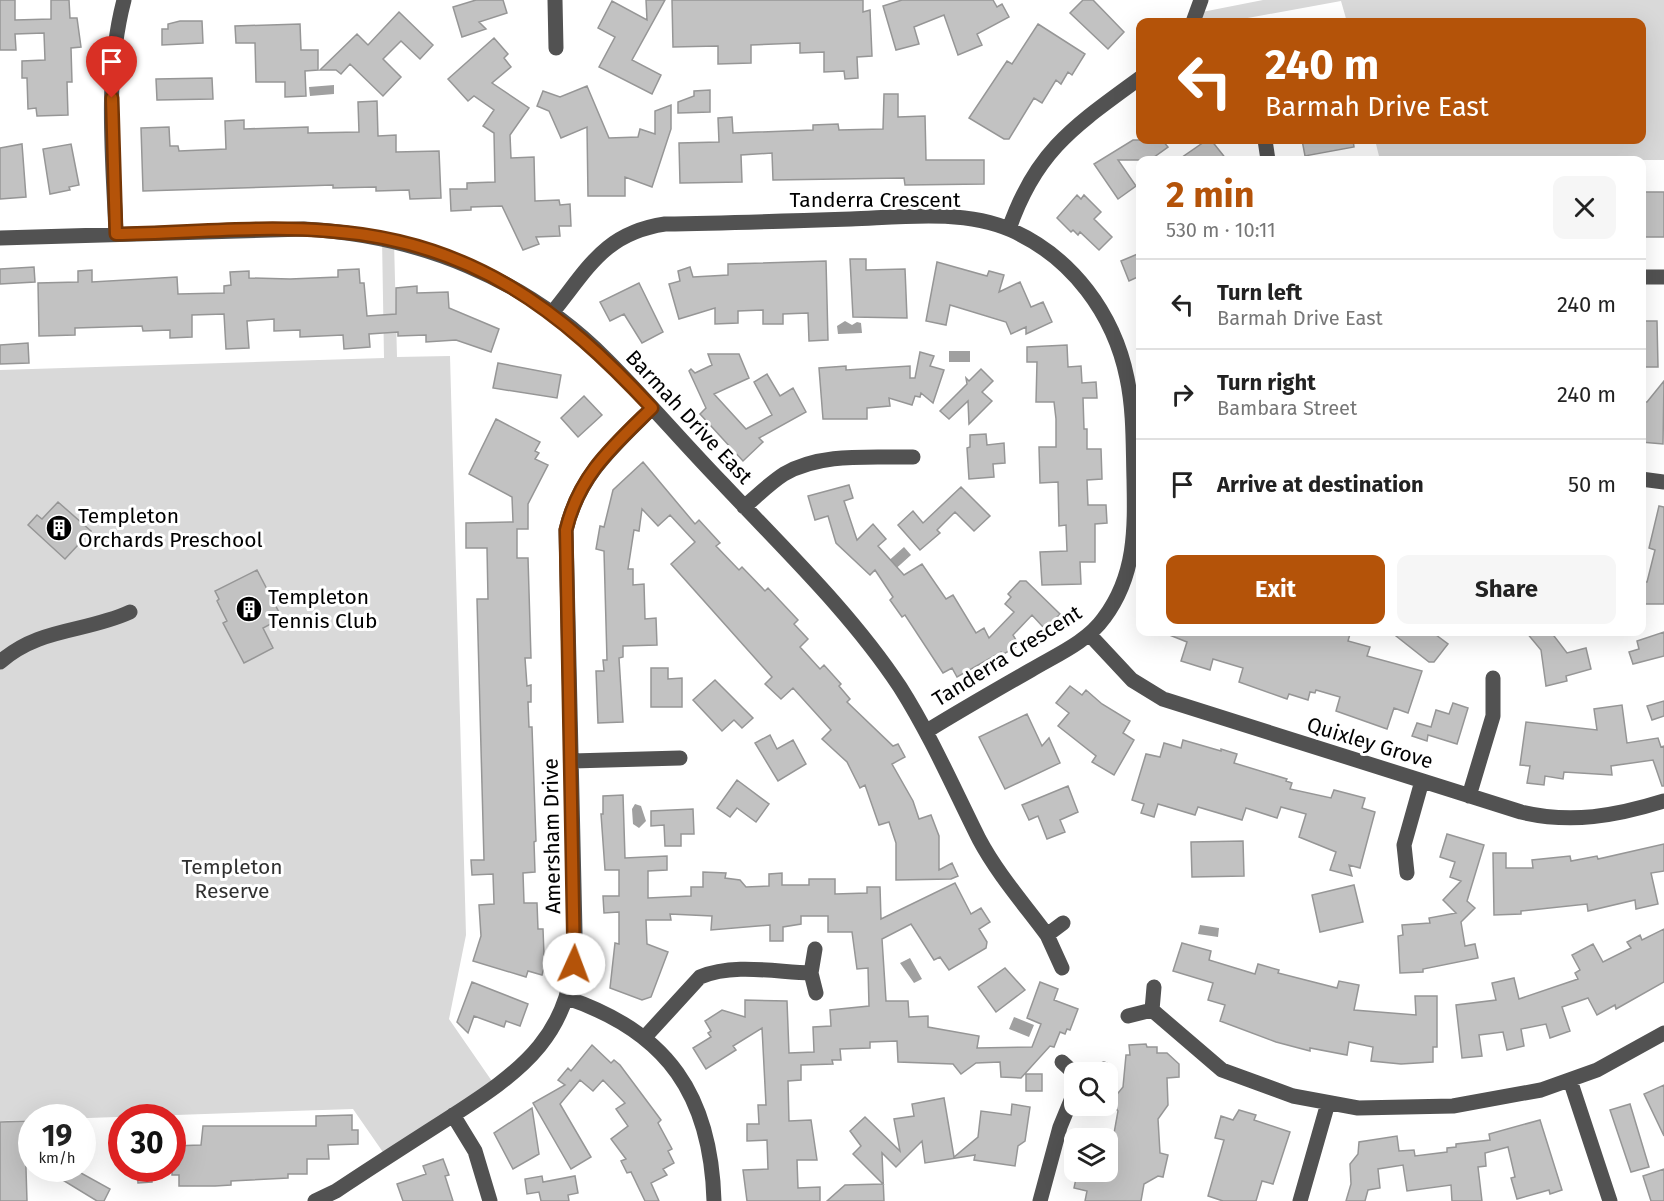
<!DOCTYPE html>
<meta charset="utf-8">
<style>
body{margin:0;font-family:"Fira Sans",sans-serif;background:#f6f6f6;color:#222;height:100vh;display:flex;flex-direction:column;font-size:22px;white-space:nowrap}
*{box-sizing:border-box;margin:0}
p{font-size:20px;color:#767676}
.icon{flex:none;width:33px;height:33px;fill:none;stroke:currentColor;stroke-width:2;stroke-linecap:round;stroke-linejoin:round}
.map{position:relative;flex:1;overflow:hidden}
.panel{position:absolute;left:1136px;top:156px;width:510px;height:480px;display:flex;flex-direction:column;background:#fff;border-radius:12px;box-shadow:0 6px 24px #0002}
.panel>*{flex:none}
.banner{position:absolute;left:1136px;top:18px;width:510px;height:126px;border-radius:12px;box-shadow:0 6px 24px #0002;background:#b45309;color:#fff;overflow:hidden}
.buttons{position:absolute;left:1064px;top:1062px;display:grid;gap:12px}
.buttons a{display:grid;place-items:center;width:54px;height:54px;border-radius:12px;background:#fff;box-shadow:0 6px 24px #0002;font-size:30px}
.speed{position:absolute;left:18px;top:1104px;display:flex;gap:12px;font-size:30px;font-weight:700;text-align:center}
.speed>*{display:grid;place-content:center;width:78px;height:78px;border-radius:50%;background:#fff;box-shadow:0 6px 24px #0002;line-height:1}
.speed small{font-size:15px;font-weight:400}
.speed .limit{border:9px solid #d22;background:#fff;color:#111}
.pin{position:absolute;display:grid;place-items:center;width:51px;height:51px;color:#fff;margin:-62px -26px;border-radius:50% 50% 50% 0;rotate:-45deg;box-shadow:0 0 6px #0007}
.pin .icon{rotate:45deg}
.me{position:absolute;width:66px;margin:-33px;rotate:2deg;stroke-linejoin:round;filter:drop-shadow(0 0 4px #0008)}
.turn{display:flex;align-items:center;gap:21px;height:126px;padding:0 30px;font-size:27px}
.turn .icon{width:78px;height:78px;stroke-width:2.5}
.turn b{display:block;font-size:42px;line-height:51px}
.round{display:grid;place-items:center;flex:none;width:63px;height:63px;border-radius:12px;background:#f6f6f6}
.headline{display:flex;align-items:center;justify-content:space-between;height:102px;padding:0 30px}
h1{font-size:36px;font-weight:700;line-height:45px;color:#b45309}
.cta{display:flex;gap:12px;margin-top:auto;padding:12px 30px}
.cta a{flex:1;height:69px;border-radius:12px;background:#b45309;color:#fff;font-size:24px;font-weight:700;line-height:69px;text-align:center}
.cta a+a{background:#f6f6f6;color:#222}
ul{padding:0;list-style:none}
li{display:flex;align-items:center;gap:18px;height:90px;padding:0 30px;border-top:2px solid #e0e0e0}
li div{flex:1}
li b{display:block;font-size:22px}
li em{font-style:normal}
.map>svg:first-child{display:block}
.green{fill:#d9d9d9}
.water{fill:#a0a0a0}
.building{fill:#c2c2c2;stroke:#969696;stroke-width:1.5}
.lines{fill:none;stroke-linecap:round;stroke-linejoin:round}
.minor{stroke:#525252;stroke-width:15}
.route-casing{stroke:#753606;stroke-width:15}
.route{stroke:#b45309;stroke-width:10}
.labels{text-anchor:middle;stroke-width:6;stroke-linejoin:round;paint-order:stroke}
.street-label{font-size:21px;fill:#000;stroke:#fff}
.poi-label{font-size:21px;fill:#000;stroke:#fff;text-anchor:start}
.park-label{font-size:21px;fill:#303030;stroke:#fff}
</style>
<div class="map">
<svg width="1664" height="1201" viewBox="0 0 1664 1201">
<rect width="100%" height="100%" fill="#fff"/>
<path class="green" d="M1263,0H1664V160H1380L1375,140H1641V22H1347L1341,1L1226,22H1193L1197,13Z
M382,238L394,241L397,357L450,356L466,935L449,1019L496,1087L387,1158L353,1109L0,1121V370L384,358Z"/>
<path class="water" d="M334,85V94L310,96L309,87Z
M845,321L852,325L857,322L861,323L862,333L838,334L837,326Z
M949,351H970V362H949Z
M904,547L911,555L891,573L884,565Z
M635,804L641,806L646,821L639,828L633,824L632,809Z
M1200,925L1219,928L1218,937L1198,934Z
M910,958L922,979L914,983L900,963Z
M1014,1017L1034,1025L1029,1037L1009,1029Z"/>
<path class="building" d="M0,0H15V20L51,19V0H69L70,18H77L81,47L71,48L72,82H67L68,115L37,116L36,108L28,109L27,78H22V61L45,60L44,33L15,34L16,50H0Z
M476,0H503L507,13L479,22L486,29L462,37L453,7Z
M646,0H665L632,60L661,75L652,94L599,67L615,37L598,28L612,1L647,20Z
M672,0H863V12L870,10L872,56L857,57L858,78L845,79L844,71L824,72V52L800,53V43L751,45V63L718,64V46L673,47Z
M902,0H993L997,7L1002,4L1009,17L977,34L982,45L958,55L944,15L914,27L919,44L896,50L883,6Z
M1083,0H1093L1124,32L1108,49L1070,13Z
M399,12L433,45L420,59L401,41L383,59L401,77L383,96L350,64L341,74L336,70H320L357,34L368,45Z
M180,21H202L203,43L162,45V29H168V24Z
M300,24L301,50H318V70L305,71L306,96L285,97V82H256L255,43H236L235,26Z
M1038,24L1085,54L1072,75L1068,72L1061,84L1056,80L1042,103L1034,98L1009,139H1004L969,118L1007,61L1012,64Z
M494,38L508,54L504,58L511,67L492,83L529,108L510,135L511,158L534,157L535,201L559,200L560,205L570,204L571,226H559L560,236L536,237L539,244L523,250L502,206L471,207V210L451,211L450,189H467V183L495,182L494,133L483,126L494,110L474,96L468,101L448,79Z
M212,78L213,99L157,100L156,79Z
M587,86L609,138L638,137L640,129L655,134V111L671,105V129L652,187L625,177V196H588L587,127L561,138L549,111L537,106L543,91L560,97Z
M710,90V112L678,113V102L694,96V91Z
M884,94H898V117L925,116L926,160H984V184L905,185L904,178L773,180L772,153L741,155L742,182L680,183L679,143L719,142L718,118L732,117L733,133L813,130V125L838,124L839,130L883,129Z
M377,101L378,136L396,135V152L439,151L441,198L410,199L409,190L376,191V187L333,188V185L143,191L141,128L169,127L170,146H178L179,151L226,149L225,121L244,120V129L308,127V133L359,132L358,102Z
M1133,140H1162L1168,147L1150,160H1118L1136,186L1118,199L1094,164Z
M1207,140H1211L1227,160H1178Z
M1302,140H1353L1354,147L1305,156Z
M22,144L26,197L0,199V148Z
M71,144L79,185L69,187L70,190L50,194L43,149Z
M1643,192H1664V237H1644Z
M1077,195L1081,199L1084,195L1101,212L1094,219L1112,237L1099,250L1080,232L1078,235L1073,230L1071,232L1057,218Z
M1140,253V276L1129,281L1121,261Z
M850,259H866V270L905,269L907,318L853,317Z
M826,261L828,340L809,341L808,313L783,314V324H763V310L738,311V323L715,324V308L679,319L669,284L680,281L678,271L690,267L693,277L728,275V264Z
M937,262L987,276L989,271L1004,275L999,292L1020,282L1031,307L1043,302L1052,322L1026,334V327L1011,334L1006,322L950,305L946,325L926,321Z
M34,267L35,282L0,284V269Z
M359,269L360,283H364L367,316L396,314V288L417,286V293L448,292L449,308L499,329L491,352L456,340L426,342V335L398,336V332L369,334L370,347L344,349L343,335L300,337V330L274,331V319L247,321L249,348L226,349L224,314L192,315V337L170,338V330L143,331L142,326L75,328V335L39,336L38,283L78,282V271L92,270V282L177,277L178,294L224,293V286L231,285L230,272L249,271V278L290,279L338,277V270Z
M639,283L663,332L642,343L624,314L610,321L600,302Z
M1641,321H1657L1658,367H1641Z
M28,343L29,363L0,364V345Z
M1067,345L1068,367L1081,366L1082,383L1096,382L1097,398H1083L1084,429H1087V449H1101L1102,479L1087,480L1088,505H1106L1107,523L1095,524V562H1080L1081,584L1042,585L1040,552L1067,551L1066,525L1059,526L1058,482L1040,483L1039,447H1056V419L1054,402H1036L1037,362H1027V347Z
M920,352L934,356L930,366L944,370L933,403L921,393L920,397L915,396L912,405L889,398L890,406L867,408V419H823L819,368L846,366V370L910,366V378H915Z
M708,354H739L749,378L714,394L746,429L772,415L754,382L767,374L780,396L793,388L806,412L759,438L763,442L743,461L700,414L706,408L689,371L691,369L695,373L712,365Z
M498,363L561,375L557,398L493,388Z
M981,369L993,381L982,392L992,401L969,424L968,401L949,419L940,411L967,384L966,378L969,381Z
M1664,381L1663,444L1641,442L1642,402H1647Z
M584,396L602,415L578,437L561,418Z
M496,419L540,442L535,451L539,453L535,459L548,465L528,504V529H517V558H528L531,658H525L527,686L531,685V702H528L529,727H532L536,841L534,842L535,872L523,873L524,903H537L538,929H543L544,955L547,956L542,975L528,971L526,977L473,961L481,936L479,905L494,904L493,874L472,875L471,860H484L477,599H488L487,548H466V523L513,522L512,497L469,474Z
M986,434L987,445L1004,443L1005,463L993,464L994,477L969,479L967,448L970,447V435Z
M643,462L695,524L699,520L720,543L716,546L739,570L742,567L765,591L768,588L798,620L794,624L808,639L800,647L820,669L824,665L841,684L839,686L850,699L847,702L893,746L898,744L905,757L892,764L913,801L919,819L931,815L939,836V870L952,863L958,876L951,879L896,880V843L889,822L879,825L865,785L860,788L847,762L822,739L831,730L793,688L781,699L765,684L772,677L671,564L695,542L670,515L658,526L642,509L639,531L634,530L628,569H633V585L644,584L645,619L656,618L657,645L623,646V657L619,658L623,722L598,723L596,671H604L603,660H607L604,551L596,549L600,526L604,527L613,490Z
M849,485L853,498L844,501L857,540L873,524L886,539L878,546L904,575L922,564L946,599L953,595L976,633L984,628L989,638L1014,612L1005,604L1011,597L1008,594L1020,581H1026L1060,614L1049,625L1047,623L1043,627L1032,615L1013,635L1019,645L1002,655L1001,652L957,677L952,668L943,673L905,615L902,617L890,600L893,597L875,570L870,575L836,543L828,516L815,520L808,496Z
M961,487L990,516L974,531L955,512L937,530L940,533L920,550L898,525L913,511L923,523Z
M58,502L91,531L65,559L28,525L37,515L42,519Z
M1659,506L1664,507V604H1641V582H1647L1655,550L1649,548Z
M257,570L282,618L263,628L273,648L244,663L223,623L227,621L217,601L219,599L215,591Z
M1162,632H1341L1350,634L1348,641L1370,647L1367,656L1422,671L1408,713L1394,708L1387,729L1336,711L1340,697L1316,690L1315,693L1310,692L1308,700L1289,694L1287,699L1239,682L1243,668L1213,659L1210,670L1181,661L1187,642Z
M1391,632H1432L1448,644L1434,662H1429Z
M1526,632H1551L1567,653L1586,648L1591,669L1566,676L1567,681L1546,686L1541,650Z
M1664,632V656L1633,664L1629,652L1639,649L1637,641Z
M651,668H668V679L682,678V707H651Z
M715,680L753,718L742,728L734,720L722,731L693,700Z
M1070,686L1082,695L1086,690L1102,704L1130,721L1123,733L1134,740L1114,775L1092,762L1096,756L1058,726L1069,713L1056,703Z
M1664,701V716L1652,720L1647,706Z
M1453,703L1468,708L1457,744L1428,735L1427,741L1412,736L1417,723L1431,727L1436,710L1449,714Z
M1622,705L1627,743L1658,738L1661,747L1664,746V786H1662L1653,760L1611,766L1612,775L1564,772L1563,779L1545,776L1544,785L1527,783L1530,766L1520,765L1526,722L1597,730L1594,709Z
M1027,714L1042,746L1049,738L1060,763L1005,789L979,737Z
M770,735L777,749L793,740L806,764L778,781L755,743Z
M1183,740L1221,751V749L1237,754L1234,763L1287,779L1286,781L1292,783L1290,789L1331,798L1334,790L1365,798L1362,808L1375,812L1360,868L1349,865L1352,876L1330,870L1336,852L1299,837L1306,814L1281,807L1277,818L1246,808L1242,820L1198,807L1195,815L1158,804L1154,817L1141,813L1144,804L1132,800L1146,754L1160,757L1164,743L1181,748Z
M737,780L769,804L756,822L737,808L730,817L717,808Z
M1068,786L1078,812L1060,820L1065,832L1047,839L1038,816L1029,820L1022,805Z
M623,795L625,858L667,856V870L648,871V898L691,896V887H703V872L726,873L725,878L740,880L746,887L769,886V874L782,873V885H809V879H835V894L867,893V887H880L881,919L955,883L971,914L981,908L990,922L979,929L987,942L986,948L949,970L940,957L934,960L911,924L882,939L886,1001H908L909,1017L928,1016V1027L979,1036L977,1048L1032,1047L1041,1024L1027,1018L1040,982L1058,989L1054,1000L1078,1009L1070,1030L1067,1029L1065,1034L1060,1032L1054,1047L1050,1046L1021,1078L1001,1077L1000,1062L976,1063L961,1074L953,1064L898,1062L897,1041L870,1042V1048L840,1049L841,1060H832L833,1064L801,1065V1080L788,1081L789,1121L811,1120L817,1160H797L798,1188L820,1187V1201H747L743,1170L768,1169L767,1140L747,1141V1124H759L758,1105H766L762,1028L733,1046L736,1050L706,1069L693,1048L711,1037L708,1033L711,1031L705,1021L722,1010L745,1017V1000L787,1001L789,1053L814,1052L813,1027L831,1026L830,1010L869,1006L868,968L857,969L852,932H828V916H801V924L783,927V941H770V925L711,930L712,916L670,914L671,920H646L647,944L668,952L651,997L642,1000L610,988L615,943L619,944V912L604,913L603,896H619V870H605L601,814H603V796Z
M693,809L694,834H681V846H665L664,825L651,826V811Z
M1447,834L1484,845L1467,901L1475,908L1461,922L1465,946L1475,944L1478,958L1423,969V972L1400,973L1398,936L1403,935L1402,925L1430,923L1429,918L1456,913L1443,900L1461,881L1450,877L1455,862L1440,857Z
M1243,841L1244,876L1192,877L1191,842Z
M1664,844V871L1651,873L1658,904L1636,909L1635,900L1588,911L1587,904L1521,911V914L1494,915L1493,853H1506V868H1533L1532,860L1570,856L1571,861L1597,856L1598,859Z
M1354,885L1363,922L1320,932L1312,895Z
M1664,929V982L1616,1009L1615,1005L1597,1015L1588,998L1562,1007L1570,1031L1550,1038L1546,1024L1521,1029L1524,1046L1507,1050L1503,1032L1479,1035L1482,1056L1462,1058L1456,1005L1496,1000L1492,983L1514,978L1519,999L1578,979L1575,973L1580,970L1572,955L1593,944L1603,962L1631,948L1627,942L1640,935L1642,940Z
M1182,943L1211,951L1209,960L1255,974L1258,964L1279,970L1278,973L1337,988L1339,981L1359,985L1354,1010L1416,1015L1415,996H1437V1047H1433V1062L1401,1064L1371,1061L1373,1047L1349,1042L1347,1055L1310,1048V1051L1276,1042L1220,1021L1225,1005L1208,1000L1213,983L1173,971Z
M1005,968L1025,990L996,1012L978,987Z
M472,982L528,1004L520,1026L506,1021L504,1027L474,1016L468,1033L457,1022Z
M1146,1044L1147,1047H1157V1053H1167L1179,1064V1077L1167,1078L1168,1105L1158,1119L1160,1153L1168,1155L1163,1177L1158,1176L1144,1184L1141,1201H1085L1087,1191L1074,1188L1077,1174L1107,1180V1138L1113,1139L1118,1111L1114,1106V1098L1123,1087L1126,1055H1130L1129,1045Z
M592,1045L611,1063L614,1060L620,1065L661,1120L658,1123L672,1149L668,1151L674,1163L663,1169L667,1175L651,1183L659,1201H645L631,1172L627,1173L621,1161L626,1159L611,1139L628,1126L616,1109L625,1103L603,1080L593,1091L580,1080L560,1104L591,1157L571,1169L533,1103L565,1085L558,1080L568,1068L571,1071Z
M1026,1074H1042V1091H1026Z
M1664,1085V1136L1644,1094Z
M944,1098L954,1157L978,1137L981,1111L1011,1115L1012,1104L1030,1107L1025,1141L1018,1146L1015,1166L974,1160L975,1155L925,1163L922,1141L896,1167L882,1153L884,1201H827L845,1185L883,1184L853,1154L861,1146L850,1131L865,1117L900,1151L894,1119L914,1116L912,1104Z
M1630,1104L1649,1167L1631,1172L1610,1110Z
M532,1108L539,1154L513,1169L494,1133Z
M1239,1110L1256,1115L1254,1120L1290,1132L1273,1184L1262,1181L1256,1201H1223L1208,1196L1224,1140L1215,1138L1221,1116L1233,1120Z
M352,1115V1130H358V1144L328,1145L329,1159H307V1174H288V1178L231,1181V1185L215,1186H179V1175H172V1146L201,1145L203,1126H316V1116Z
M1540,1120L1562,1190L1550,1194L1549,1190L1517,1199L1511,1178L1515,1177L1508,1147L1485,1153L1486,1166L1478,1167L1482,1201H1452L1451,1185L1407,1191L1403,1165L1378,1169L1380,1188L1368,1190L1365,1201H1346L1351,1184L1350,1164L1358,1154L1359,1142L1397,1136L1399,1151L1414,1150L1415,1156L1447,1152V1148L1456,1147V1144L1490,1140L1489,1134Z
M32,1121V1131L25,1137L27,1201H0V1122Z
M443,1159L449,1175L445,1176L453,1201H403L397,1184L426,1174L423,1166Z
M43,1168H72L110,1189L104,1201H97Z
M137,1168H152V1182L138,1183Z
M1664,1169V1201H1651L1643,1176Z
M542,1176L543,1182L575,1176L578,1193L568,1195L569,1201H541L539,1192L527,1194L525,1179Z"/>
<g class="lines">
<path class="minor" d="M555,0L556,48
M1193,22L1201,0
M1265,140L1268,160
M1009,229C1036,150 1076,125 1140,78
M116,234C113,157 104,76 124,0
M0,238L304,229C418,235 526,278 607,360C647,400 684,444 724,485C785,550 851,613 900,687C931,736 953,787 979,839C997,873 1024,904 1047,935
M1641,277H1664
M552,313C588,269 604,233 665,224C727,223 789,221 851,219C902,217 963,209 1011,230C1072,257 1114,314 1127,378C1134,411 1133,446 1134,479C1135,529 1136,575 1104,618C1087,642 1056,655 1031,670C996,690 961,710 927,731
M1641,479L1664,482
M744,507C757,496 770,483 784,474C822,452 871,458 913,457
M1089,634L1132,680L1163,699L1521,812C1571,824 1616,816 1664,801
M0,662C40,627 84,633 130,612
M572,761L680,758
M1469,796L1493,716V678
M1407,873L1404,845L1422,781
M815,949L811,973L816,993
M1062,968L1047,935L1063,923
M567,998C668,1032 711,1096 714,1201
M1152,1010L1222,1070L1293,1096L1358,1108L1453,1106L1541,1090L1597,1070L1664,1033
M1128,1016L1152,1010L1154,987
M645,1037L700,977C734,963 775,972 811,973
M1062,1062L1074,1073
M1098,1072L1104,1069
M1570,1080L1610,1201
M453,1115L475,1151L490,1201
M315,1201L336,1191C372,1167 408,1144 444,1121C524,1070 575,1035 575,932L566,530C579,475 614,446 652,408
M1040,1201L1060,1127L1074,1093
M1300,1201L1328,1103"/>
</g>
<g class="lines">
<defs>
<path id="route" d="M112,98L116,234C187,233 260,225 330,231C471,241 560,309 652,408C613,446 579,475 566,530L574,964"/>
</defs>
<use href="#route" class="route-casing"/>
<use href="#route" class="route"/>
</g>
<defs>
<symbol id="building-disc" viewBox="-11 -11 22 22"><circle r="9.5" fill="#000" stroke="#fff"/><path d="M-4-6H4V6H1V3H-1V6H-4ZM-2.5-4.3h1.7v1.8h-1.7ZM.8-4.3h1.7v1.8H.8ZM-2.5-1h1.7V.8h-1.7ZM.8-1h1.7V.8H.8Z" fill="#fff"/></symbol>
</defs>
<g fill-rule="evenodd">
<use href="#building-disc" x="44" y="513" width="30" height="30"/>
<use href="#building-disc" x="234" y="594" width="30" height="30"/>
</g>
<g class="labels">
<g class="street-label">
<text x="875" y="207">Tanderra Crescent</text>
<text transform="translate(689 417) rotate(47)" y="7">Barmah Drive East</text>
<text transform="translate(1007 656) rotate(-32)" y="7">Tanderra Crescent</text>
<text transform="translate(1370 743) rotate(17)" y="7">Quixley Grove</text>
<text transform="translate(552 836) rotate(-91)" y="7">Amersham Drive</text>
</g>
<g class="poi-label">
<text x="78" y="523">Templeton<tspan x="78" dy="24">Orchards Preschool</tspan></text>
<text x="268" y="604">Templeton<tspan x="268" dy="24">Tennis Club</tspan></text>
</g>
<g class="park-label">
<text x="232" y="874">Templeton<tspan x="232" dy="24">Reserve</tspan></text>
</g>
</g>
</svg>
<div class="buttons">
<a><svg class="icon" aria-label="search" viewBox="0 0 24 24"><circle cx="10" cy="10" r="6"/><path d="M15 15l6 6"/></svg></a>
<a><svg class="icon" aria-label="layers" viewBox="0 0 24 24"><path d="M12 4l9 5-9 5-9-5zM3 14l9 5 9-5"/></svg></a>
</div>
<div class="speed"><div>19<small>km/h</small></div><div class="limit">30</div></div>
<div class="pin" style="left:112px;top:98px;background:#d93025"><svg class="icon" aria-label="arrive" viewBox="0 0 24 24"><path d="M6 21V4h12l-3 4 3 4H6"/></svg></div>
<svg class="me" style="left:574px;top:964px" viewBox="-20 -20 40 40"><circle r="19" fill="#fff"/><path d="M0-13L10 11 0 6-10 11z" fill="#b45309"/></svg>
<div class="banner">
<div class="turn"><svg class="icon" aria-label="left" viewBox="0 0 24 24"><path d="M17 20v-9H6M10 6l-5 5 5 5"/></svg><div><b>240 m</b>Barmah Drive East</div></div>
</div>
<section class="panel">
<div class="headline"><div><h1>2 min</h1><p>530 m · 10:11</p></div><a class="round"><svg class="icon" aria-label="close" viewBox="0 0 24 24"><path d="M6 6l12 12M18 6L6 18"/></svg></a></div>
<ul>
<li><svg class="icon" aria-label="left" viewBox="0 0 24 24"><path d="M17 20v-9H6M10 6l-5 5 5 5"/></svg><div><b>Turn left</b><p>Barmah Drive East</p></div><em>240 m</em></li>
<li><svg class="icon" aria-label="right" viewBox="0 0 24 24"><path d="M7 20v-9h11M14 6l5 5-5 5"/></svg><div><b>Turn right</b><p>Bambara Street</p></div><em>240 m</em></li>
<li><svg class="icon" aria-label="arrive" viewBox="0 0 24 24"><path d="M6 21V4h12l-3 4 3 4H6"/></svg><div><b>Arrive at destination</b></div><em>50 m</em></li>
</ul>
<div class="cta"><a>Exit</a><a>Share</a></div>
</section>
</div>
